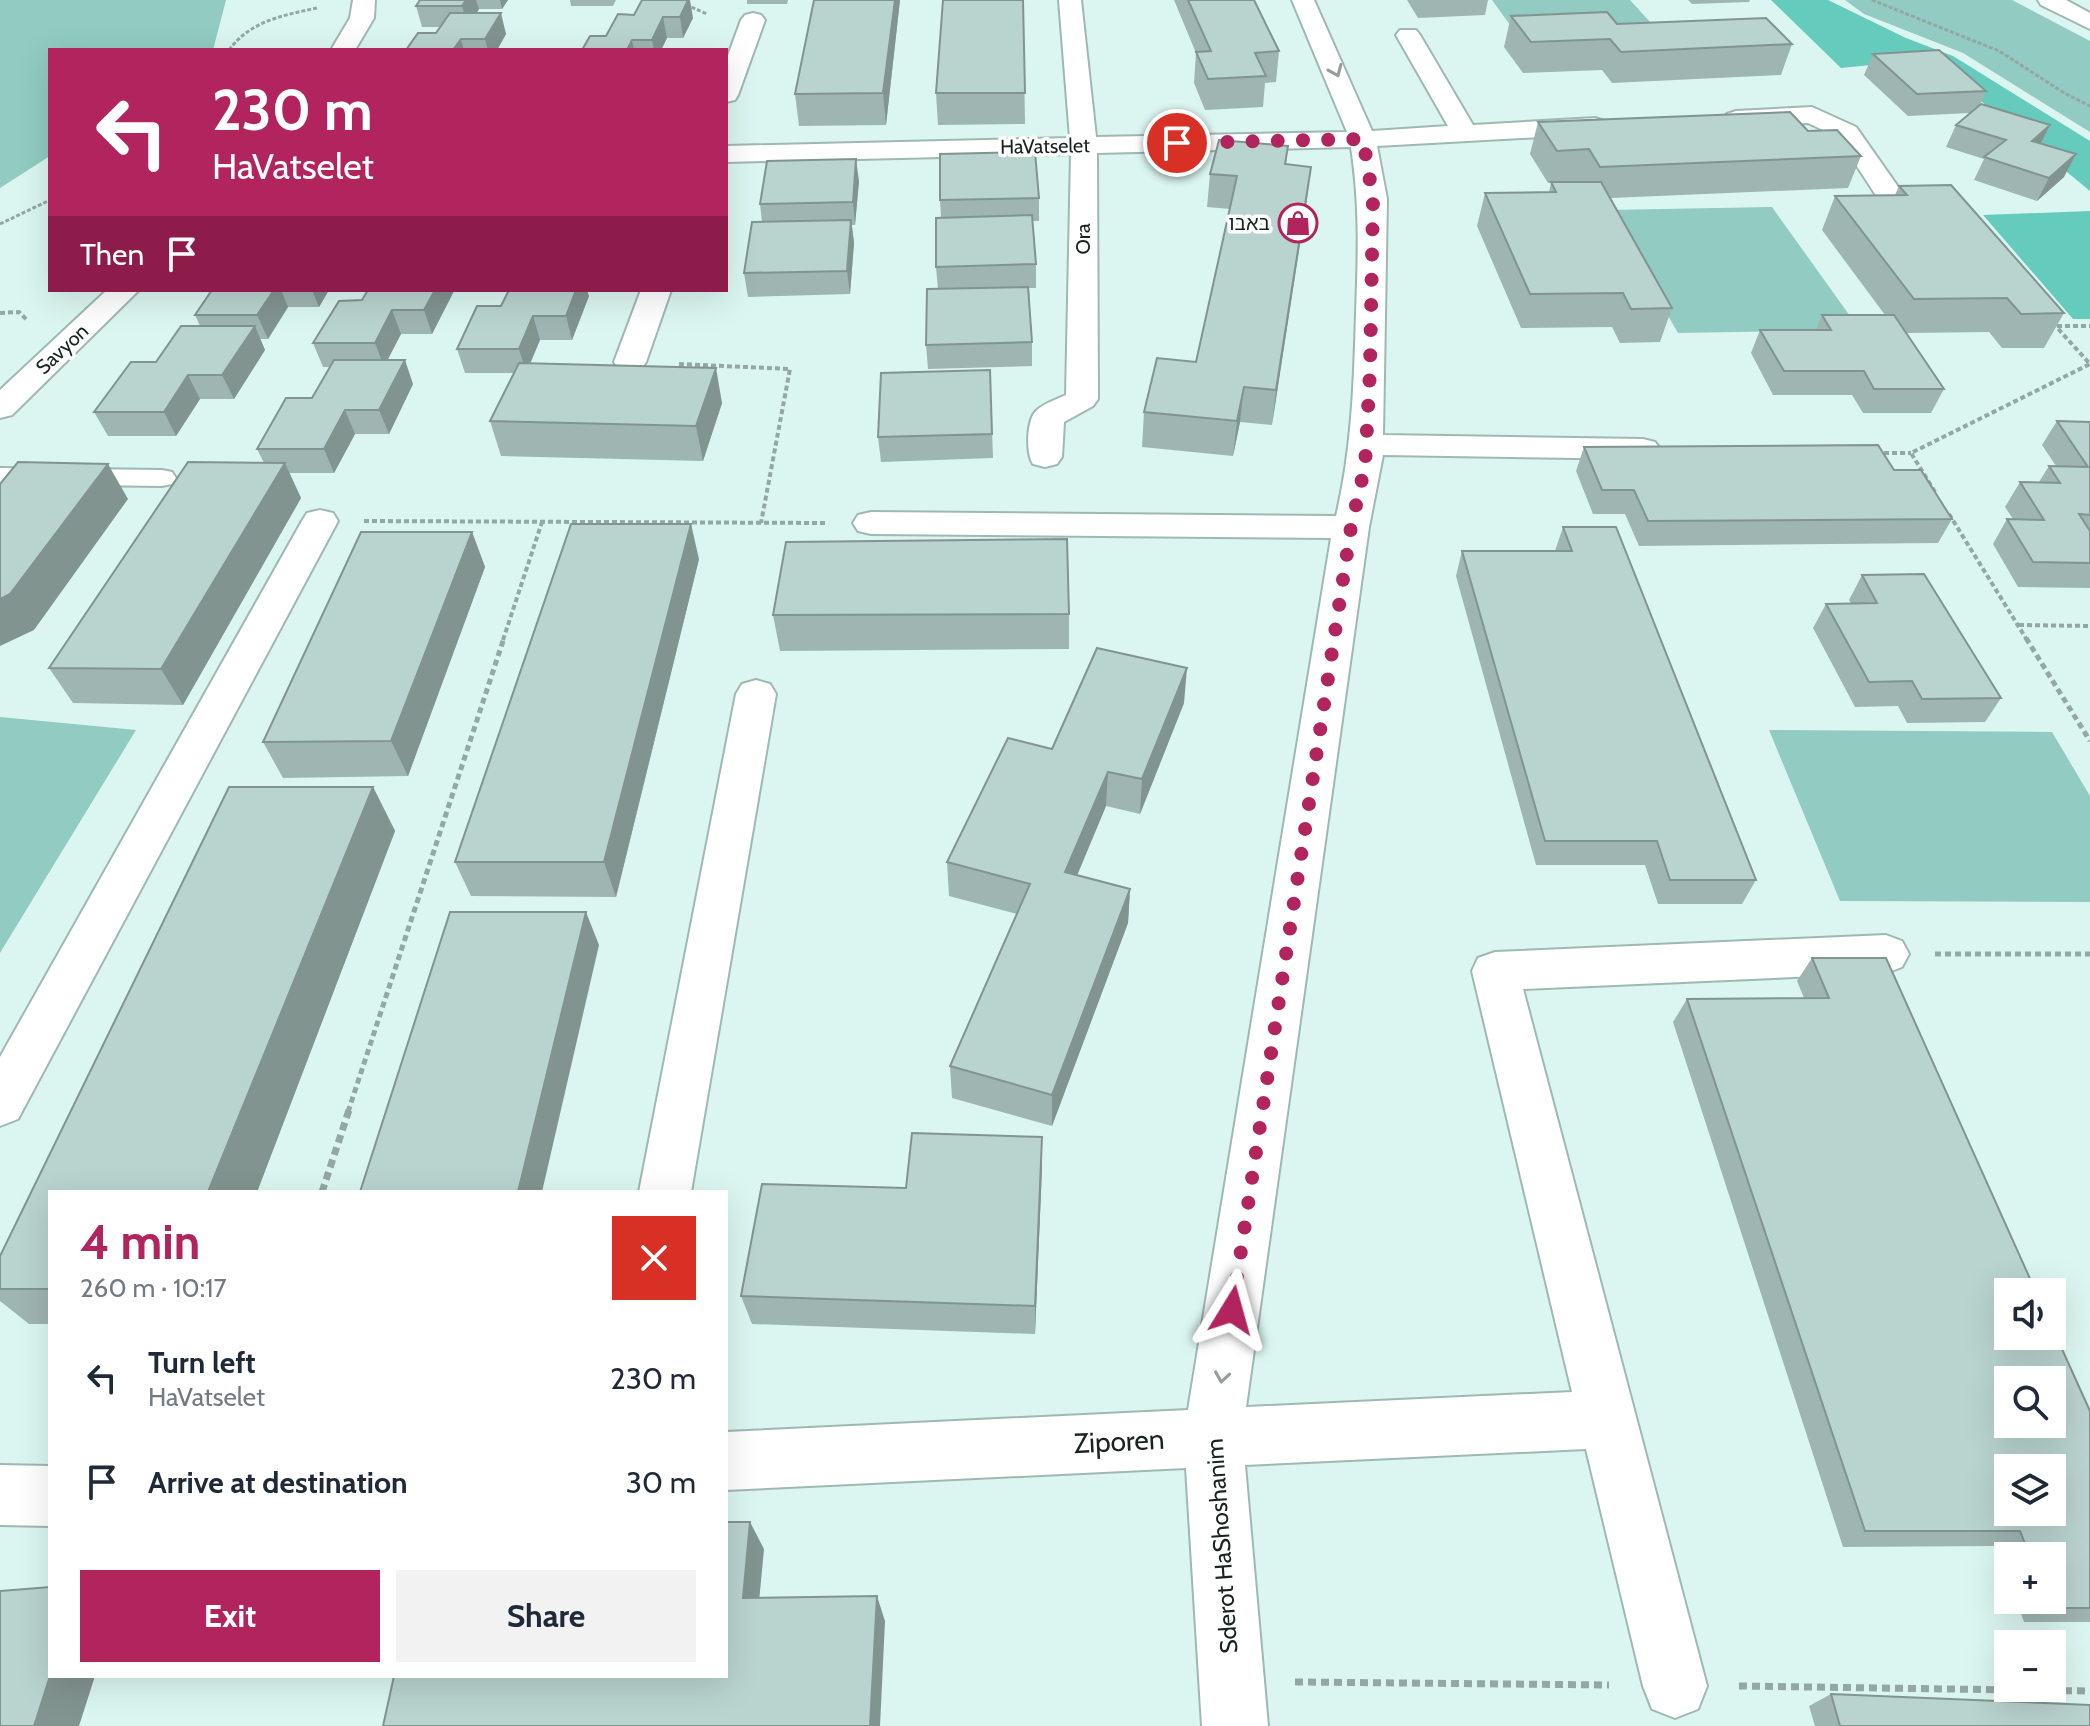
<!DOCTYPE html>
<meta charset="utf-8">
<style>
body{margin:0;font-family:Cabin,"Noto Sans Hebrew",sans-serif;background:#f2f2f3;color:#1f2937;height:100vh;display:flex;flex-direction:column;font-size:30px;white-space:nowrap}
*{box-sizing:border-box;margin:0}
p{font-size:26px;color:#747a83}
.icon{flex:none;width:44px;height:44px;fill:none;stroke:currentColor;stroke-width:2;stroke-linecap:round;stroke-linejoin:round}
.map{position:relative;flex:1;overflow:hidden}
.sheet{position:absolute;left:48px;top:1190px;width:680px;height:488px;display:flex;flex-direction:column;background:#fff;border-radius:0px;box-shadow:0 8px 32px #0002}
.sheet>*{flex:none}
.banner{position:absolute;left:48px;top:48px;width:680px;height:244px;border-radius:0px;box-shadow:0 8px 32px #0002;background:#b1245d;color:#fff;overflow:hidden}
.tools{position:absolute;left:1994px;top:1278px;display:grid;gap:16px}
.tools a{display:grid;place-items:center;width:72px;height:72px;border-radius:0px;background:#fff;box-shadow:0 8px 32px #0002;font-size:40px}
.pin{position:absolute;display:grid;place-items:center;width:68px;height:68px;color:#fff;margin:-34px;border:4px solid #fff;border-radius:50%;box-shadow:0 2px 8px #0007}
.me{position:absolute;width:88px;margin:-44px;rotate:8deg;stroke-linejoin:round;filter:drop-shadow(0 0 6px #0008)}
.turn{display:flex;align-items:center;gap:28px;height:168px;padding:0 32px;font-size:36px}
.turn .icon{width:104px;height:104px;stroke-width:2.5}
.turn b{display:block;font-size:56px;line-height:68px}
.then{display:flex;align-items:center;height:76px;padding:0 32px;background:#0003;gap:16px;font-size:30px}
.round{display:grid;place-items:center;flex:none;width:84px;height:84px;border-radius:0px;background:#f2f2f3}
.head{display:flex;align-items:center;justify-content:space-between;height:136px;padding:0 32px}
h1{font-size:48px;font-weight:700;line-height:60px;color:#b1245d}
.button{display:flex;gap:16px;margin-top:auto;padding:16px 32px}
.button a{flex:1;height:92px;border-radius:0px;background:#b1245d;color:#fff;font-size:32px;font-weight:700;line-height:92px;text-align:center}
.button a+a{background:#f2f2f3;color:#1f2937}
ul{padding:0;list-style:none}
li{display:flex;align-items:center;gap:24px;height:104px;padding:0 32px}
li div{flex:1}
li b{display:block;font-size:30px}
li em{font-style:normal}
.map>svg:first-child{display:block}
.green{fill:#91cbc1}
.forest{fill:#65cbbc}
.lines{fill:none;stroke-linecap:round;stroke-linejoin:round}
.lane-casing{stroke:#9fb8b3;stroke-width:4}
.street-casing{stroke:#9fb8b3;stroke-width:4}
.secondary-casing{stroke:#9fb8b3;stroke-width:4}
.path-far3{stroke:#93a7a3;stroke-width:3;stroke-dasharray:4 2;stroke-linecap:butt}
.path-far2{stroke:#93a7a3;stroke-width:4;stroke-dasharray:5 3;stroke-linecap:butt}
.path-far1{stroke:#93a7a3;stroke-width:5;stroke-dasharray:6 4;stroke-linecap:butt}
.path{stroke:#93a7a3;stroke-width:7;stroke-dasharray:8 5;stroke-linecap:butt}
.lane{fill:#fff;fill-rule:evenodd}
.street{fill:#fff;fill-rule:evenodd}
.secondary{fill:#fff;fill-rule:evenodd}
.wall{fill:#9fb5b1}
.shaded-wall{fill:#829490}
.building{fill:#b9d3ce;stroke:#829490;stroke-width:2;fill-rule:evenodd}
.oneway{stroke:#989c9b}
.route{stroke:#b1245d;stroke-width:14;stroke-dasharray:0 25.2}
.labels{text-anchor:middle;stroke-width:7;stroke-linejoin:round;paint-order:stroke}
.far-street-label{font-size:20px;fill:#192321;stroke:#fff}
.far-poi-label{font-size:20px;fill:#192321;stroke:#fff;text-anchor:end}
.street-label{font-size:24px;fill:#192321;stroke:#fff}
.near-street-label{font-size:28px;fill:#192321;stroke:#fff}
</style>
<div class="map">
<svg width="2090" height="1726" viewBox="0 0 2090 1726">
<rect width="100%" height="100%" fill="#dbf6f0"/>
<path class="green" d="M0,0H226L213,50H50V156L0,188Z
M1492,0H1630L1651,23L1513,29Z
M1845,0H2012L2090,41V132L1963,53L1864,14Z
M1772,207L1860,330L1678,333L1607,210Z
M0,717L136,730L0,953Z
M1769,730L2052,732L2090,796V902L1840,901Z"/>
<path class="forest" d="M1771,0H1828L1906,38L1953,56L2090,141V191L1930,59L1841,68Z
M2090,211V319H2073L1983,215Z"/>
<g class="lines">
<defs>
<path id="lane" d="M0,468L162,470L172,472L176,478L172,484L162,486L0,484Z"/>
<path id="street" d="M1059,0H1081L1096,137L1347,132L1292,0H1314L1372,131L1448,126L1396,35L1400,30H1416L1420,35L1473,125L1595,118L1604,121L1608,126L1604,131L1595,134L1377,146L1387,199L1383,435L1643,439L1655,442L1660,449L1655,456L1643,459L1383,455L1369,527L1246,1407L1572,1392L1472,971L1478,958L1495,952L1886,935L1902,941L1909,954L1902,967L1886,973L1523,989L1707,1686L1698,1709L1675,1718L1652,1709L1643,1686L1586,1449L1245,1465L1268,1726H1202L1186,1468L726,1490V1432L1188,1410L1331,538L871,534L858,531L853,523L858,515L871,512L1336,516C1352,449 1354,382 1356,313C1358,255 1360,206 1351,147L1097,153L1098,399L1093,406L1064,422L1062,457L1057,464L1045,467L1033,464C1026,454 1026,419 1037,410C1045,403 1057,399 1066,395L1071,154L726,162V146L1070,138Z
M753,13L761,15L765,20L738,95L735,100L726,102V61L741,20L745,15Z
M1812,107L1856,127L1901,191L1897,197L1887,199L1877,197L1838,137L1808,123L1736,127L1727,124L1723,119L1727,114L1736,111Z
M641,290H671L646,362L641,369L630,371L619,369L614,362Z
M320,510L333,513L338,521L18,1119L0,1126V1057L302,521L307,513Z
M756,680L770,684L776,694L691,1192H639L736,694L742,684Z
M0,1465L50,1466V1526L0,1525Z"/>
<path id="secondary" d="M353,0H375L374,18L355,50H331L350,18Z
M2038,0H2066L2090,13V29L2041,5Z
M107,290H139L12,415L0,418V390Z"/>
</defs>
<use href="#lane" class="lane-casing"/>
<use href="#street" class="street-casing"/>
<use href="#secondary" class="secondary-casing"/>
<path class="path-far3" d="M675,0L707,14
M1872,0L1999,51L2066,94L2090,106
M229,50C250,21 284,15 317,8
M0,224L50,200"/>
<path class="path-far2" d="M0,313L19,312L27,320
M2057,326H2090
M679,364L790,369L761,523
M1876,453H1911
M1935,492L1911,453L2090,364L2052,322
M1949,514L2027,640
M364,521L826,523
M2019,625L2090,626
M503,640L542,522"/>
<path class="path-far1" d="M2026,638L2090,741
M1935,954H2090
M348,1112L504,638"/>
<path class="path" d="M322,1192L349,1110
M1295,1682L1609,1685
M1739,1686L2090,1691"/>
<use href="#lane" class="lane"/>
<use href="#street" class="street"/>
<use href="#secondary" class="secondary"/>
</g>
<path class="wall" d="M420,0H508L502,9H479L477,13L506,34L497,50H406L436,33L440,27H422L416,6Z
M570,0H616L613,6H571Z
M747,0H788L787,4H747Z
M814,0H900L886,125L799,126L795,94Z
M1023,0L1025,124L938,125L936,93Z
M1174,0H1254L1279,51L1276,82L1265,83L1263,107L1205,110L1194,83L1196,53Z
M1407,0H1488L1485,15L1418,18Z
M1688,0H1750L1749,2L1692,4Z
M618,14L693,18L683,38H667L661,50H582L606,36Z
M1511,16L1617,24L1792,44L1781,75L1612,83L1602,70L1523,73L1504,47Z
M1873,54L1986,91L1980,105L2050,125L2041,144L2064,177L2037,201L1974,180L1984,159L1946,147L1956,125L1970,113L1908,116L1864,75Z
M1538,122L1808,131L1861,156L1848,188L1611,198L1672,308L1660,342L1620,343L1612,327L1521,328L1477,226L1485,193L1549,192L1551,183H1548L1530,154Z
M1288,146L1286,165L1311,167L1272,425L1240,422L1233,456L1142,447L1144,412L1196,362L1230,209L1207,207L1210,174Z
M859,181L855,225H852L854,243L850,294L748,297L744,273L762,222L760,204Z
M1899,186L2064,313L2044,348H2002L1989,332L1906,333L1944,389L1931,413H1863L1852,395H1773L1751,353L1760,330H1816L1822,315H1885L1822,230L1835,196L1895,195Z
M1039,198V221H1032L1036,264V288H1029L1032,342V366L928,369L926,345L938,289L936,267L941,217L940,200Z
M212,290H329L319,307H288L268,339H260L265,350L234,399H200L176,436H108L94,412L200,326L195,315Z
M368,290H454V291L432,334H401L387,360L413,384L389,434H355L334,473H289L301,498L183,705L73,703L49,668L264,463L257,449L312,398L330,367H323L313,343L362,300Z
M589,296L572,340H540L530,364L722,403L703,461L501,456L490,421L514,373H465L457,349L501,306Z
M990,370L993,458L881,462L878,437Z
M2057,421L2090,422V588L2018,587L1993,544L2007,519H2013L2005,507L2020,482H2039L2049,466H2056L2042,445Z
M1584,447L1894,470L1952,519L1938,543L1639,546L1625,514H1593L1576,471Z
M1563,527L1756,880L1742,904H1658L1645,865H1536L1456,576L1462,551H1555Z
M472,532L485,567L408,776L283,778L263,742Z
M699,559L616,897L471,896L455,862Z
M1862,575L2001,698L1985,722L1907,723L1898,706L1855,707L1813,628L1826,604L1851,603L1849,600Z
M1069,614V649L780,651L773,615Z
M1184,703L1140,814L1106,806L1077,876L1130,889L1128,923L1052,1126L952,1098L950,1066L1017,914L949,896L947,862L1052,749Z
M229,787H373L395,831L257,1192H50V1324H29L0,1301V1256Z
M1812,958L2090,1411V1622H2024L2016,1600H2052V1556H2008V1581L1994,1546L1843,1547L1673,1022L1687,999L1804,998L1797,981Z
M1042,1137V1168L1035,1334L752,1324L741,1296L906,1188Z
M1831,1694L2090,1726H1815L1809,1706Z"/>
<path class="shaded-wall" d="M466,0H476L479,9L468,27L462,6Z
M500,0H508L502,9Z
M688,0H690L693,18L683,38L680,17Z
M895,0H900L886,125L883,93Z
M501,13L506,34L497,50H488L485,39Z
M663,17L667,38L661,50H654L652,40Z
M461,39L464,50H453Z
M632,40L634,50H627Z
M2050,125L2039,147L2032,141Z
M2076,154L2064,177L2037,201L2049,178Z
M856,159L859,181L855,225L853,202Z
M1311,167L1307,199L1272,425L1276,390Z
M851,220L854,243L850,294L847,271Z
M274,290H281L288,307L268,339L257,315Z
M312,290H329L319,307Z
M435,290H454V291L432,334L424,310Z
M576,290H587L589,296L572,340L566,316Z
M392,310L401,334L384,367L375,343Z
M533,316L540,340L526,373L519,349Z
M255,326L265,350L234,399L222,375Z
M405,360L413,384L389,434L379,410Z
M716,368L722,403L703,461L696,426Z
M188,375L200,399L176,436L164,412Z
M1244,387L1240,422L1233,456L1237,421Z
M345,410L355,434L334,473L324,449Z
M285,463L301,498L183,705L161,669Z
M108,464L128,499L34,630L0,646V599Z
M691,524L699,559L616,897L604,862Z
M472,532L485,567L408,776L391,741Z
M1187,668L1184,703L1140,814L1142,779Z
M1108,772L1106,806L1064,906L1065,872Z
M373,787L395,831L257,1192H208Z
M1130,889L1128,923L1052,1126V1095Z
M586,912L599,945L542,1192H518Z
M1042,1137V1168L1035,1334V1306Z
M750,1522L764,1549L757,1623L743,1598Z
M877,1596L885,1621L880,1726H870Z
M50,1676H95L79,1726H34Z"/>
<path class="building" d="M420,0H466L462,6H416Z
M642,0H688L680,17H663L652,40H632L627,50H582L590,36H606L618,14L634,15Z
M814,0H895L883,93L795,94Z
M943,0H1023L1025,93H936Z
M1188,0H1254L1279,51L1255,53L1266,76L1208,79L1196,52L1211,51Z
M1607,12L1617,24L1766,18L1792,44L1621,52L1610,39L1531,42L1511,16Z
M450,13H501L485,39H461L453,50H406L418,33H436Z
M1939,50L1986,91L1917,94L1873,54Z
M1981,104L2050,125L2032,141L2076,154L2049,178L1984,157L2006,140L1956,125Z
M1790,112L1808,131L1837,130L1861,156L1600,167L1589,149L1557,151L1538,122Z
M1219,140L1288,146L1285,164L1311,167L1276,390L1244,387L1237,421L1144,412L1157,358L1196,362L1237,176L1210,174Z
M1035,152L1039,198L940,200V154Z
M856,159L853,202L760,204L767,161Z
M1551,182H1601L1672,308L1631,309L1623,293L1530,294L1485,193L1556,192Z
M1951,185L2064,313L2021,314L2007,298L1914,299L1835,196L1907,195L1899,186Z
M1032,215L1036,264L936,267V218Z
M851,220L847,271L744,273L752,222Z
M1028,287L1032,342L926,345L927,289Z
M212,290H274L257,315H195Z
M368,290H435L424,310H392L375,343H313L339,301L362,300Z
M509,290H576L566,316H533L519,349H457L477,306H501Z
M1822,315H1894L1944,389H1874L1864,371H1784L1760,330H1831Z
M181,326H255L222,375H188L164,412H94L131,362H156Z
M334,360H405L379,410H345L324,449H257L286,398H312Z
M519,363L716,368L696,426L490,421Z
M990,370L992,434L878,437L881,373Z
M2057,421L2090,422V515L2079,514L2090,531V563L2033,562L2007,519L2044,520L2020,482L2060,483L2049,466L2088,467Z
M1878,445L1894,470H1921L1952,519L1648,521L1634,490H1602L1584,447Z
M18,462L108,464L10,594L0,599V484Z
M188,462L285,463L161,669L49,668Z
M571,524H691L604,862H455Z
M1563,527H1616L1756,880H1670L1657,841H1545L1462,551H1572Z
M361,532H472L391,741L263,742Z
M1067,539L1069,614L773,615L786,542Z
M1924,574L2001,698L1922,699L1912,681L1869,682L1826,604L1877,603L1862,575Z
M1097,648L1187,668L1142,779L1108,772L1065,872L1130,889L1052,1095L950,1066L1030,884L947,862L1008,738L1052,749Z
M229,787H373L208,1192H50V1289H0V1256Z
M450,912H586L518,1192H360Z
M1812,958H1886L2036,1292H2008V1336H2052V1327L2090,1411V1608H2051L2048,1600H2052V1556H2030L2020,1531H1865L1687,999L1829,998ZM2008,1380H2052V1424H2008ZM2008,1468H2052V1512H2008Z
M912,1133L1042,1137L1035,1306L741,1296L762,1184L906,1188Z
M726,1522H750L743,1598L877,1596L870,1726H383L394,1676H726Z
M50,1587V1676L34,1726H0V1591Z
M1831,1694L2090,1705V1726H1840Z"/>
<defs><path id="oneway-chevron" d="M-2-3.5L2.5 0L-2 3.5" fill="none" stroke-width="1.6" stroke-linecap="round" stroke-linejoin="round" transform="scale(2)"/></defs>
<g class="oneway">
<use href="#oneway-chevron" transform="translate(1336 71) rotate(67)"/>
<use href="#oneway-chevron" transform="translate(1222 1377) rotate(99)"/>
</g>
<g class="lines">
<path class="route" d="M1177,143L1363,139L1373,199L1370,371L1365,466L1351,527L1232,1310"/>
</g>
<defs>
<symbol id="shop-ring" viewBox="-11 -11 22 22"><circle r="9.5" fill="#fff" stroke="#b1245d" stroke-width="1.5"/><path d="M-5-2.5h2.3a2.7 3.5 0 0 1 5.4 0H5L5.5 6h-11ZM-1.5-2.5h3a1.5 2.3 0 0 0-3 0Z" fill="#b1245d"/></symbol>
</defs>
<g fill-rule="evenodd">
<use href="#shop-ring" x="1276" y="201" width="44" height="44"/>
</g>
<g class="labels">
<g class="far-street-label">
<text transform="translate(1045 146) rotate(-1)" y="7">HaVatselet</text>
<text transform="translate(1083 239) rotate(-90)" y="7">Ora</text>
<text transform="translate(62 349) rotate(-43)" y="7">Savyon</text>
</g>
<g class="far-poi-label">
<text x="1270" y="230">באבו</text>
</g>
<g class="street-label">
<text transform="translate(1222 1546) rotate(-94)" y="8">Sderot HaShoshanim</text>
</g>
<g class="near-street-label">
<text transform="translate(1119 1441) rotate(-3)" y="10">Ziporen</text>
</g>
</g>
</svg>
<div class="tools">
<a><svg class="icon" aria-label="sound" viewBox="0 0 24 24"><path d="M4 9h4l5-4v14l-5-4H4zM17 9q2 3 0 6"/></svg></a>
<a><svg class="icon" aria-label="search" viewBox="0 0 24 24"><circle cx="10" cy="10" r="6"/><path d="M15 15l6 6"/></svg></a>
<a><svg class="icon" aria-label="layers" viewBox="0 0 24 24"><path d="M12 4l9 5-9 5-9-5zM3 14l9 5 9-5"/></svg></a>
<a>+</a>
<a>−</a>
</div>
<div class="pin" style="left:1177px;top:143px;background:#d93025"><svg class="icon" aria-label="arrive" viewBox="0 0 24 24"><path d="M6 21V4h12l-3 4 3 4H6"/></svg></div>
<svg class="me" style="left:1232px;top:1310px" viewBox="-20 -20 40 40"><path d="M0-17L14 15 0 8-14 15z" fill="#b1245d" stroke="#fff" stroke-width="4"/></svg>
<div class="banner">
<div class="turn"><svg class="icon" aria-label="left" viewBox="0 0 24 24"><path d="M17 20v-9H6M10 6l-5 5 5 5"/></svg><div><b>230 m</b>HaVatselet</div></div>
<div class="then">Then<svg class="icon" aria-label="arrive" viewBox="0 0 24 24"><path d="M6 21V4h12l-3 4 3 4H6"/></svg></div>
</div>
<section class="sheet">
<div class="head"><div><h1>4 min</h1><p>260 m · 10:17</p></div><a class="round" style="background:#d93025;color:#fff"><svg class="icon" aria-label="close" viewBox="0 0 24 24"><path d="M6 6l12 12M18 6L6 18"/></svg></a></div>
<ul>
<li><svg class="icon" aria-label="left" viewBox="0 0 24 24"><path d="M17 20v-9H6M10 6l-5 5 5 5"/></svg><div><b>Turn left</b><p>HaVatselet</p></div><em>230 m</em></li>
<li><svg class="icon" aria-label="arrive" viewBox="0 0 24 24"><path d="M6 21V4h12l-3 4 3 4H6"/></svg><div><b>Arrive at destination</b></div><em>30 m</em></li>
</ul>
<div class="button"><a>Exit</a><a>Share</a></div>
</section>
</div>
